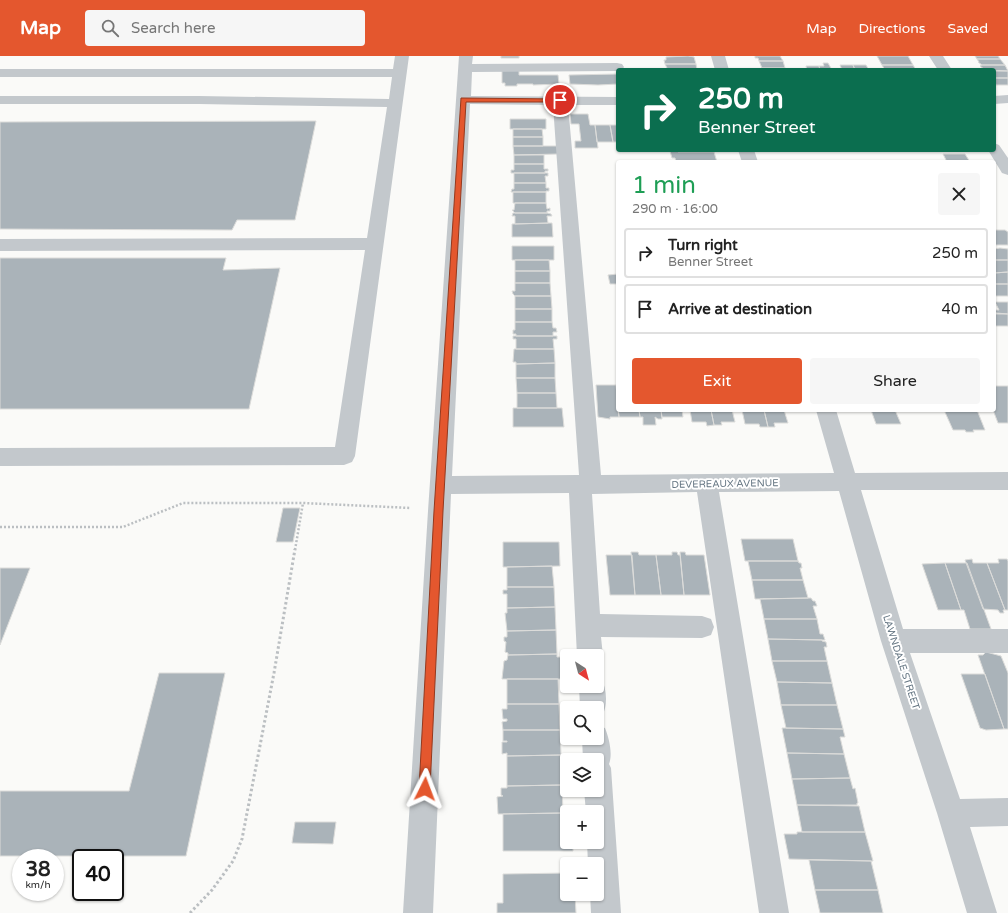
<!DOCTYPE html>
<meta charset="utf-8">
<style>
body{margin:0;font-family:"Varela Round",sans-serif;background:#f6f6f6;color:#222;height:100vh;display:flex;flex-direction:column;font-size:15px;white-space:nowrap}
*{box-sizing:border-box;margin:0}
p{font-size:13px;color:#767676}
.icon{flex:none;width:22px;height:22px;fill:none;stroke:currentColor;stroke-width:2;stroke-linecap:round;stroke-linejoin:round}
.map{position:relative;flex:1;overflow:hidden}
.side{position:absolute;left:616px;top:104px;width:380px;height:252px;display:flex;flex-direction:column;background:#fff;border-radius:4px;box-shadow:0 1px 3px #0004}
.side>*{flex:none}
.banner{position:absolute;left:616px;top:12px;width:380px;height:84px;border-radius:4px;box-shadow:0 1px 3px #0004;background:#0b6e4f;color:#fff;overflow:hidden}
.needle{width:26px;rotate:144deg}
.buttons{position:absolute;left:560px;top:593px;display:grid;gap:8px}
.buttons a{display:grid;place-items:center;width:44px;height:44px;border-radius:4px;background:#fff;box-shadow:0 1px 3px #0004;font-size:20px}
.speed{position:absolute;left:12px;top:793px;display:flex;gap:8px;font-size:20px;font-weight:700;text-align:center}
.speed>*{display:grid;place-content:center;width:52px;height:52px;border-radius:50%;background:#fff;box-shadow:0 1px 3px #0004;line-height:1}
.speed small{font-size:10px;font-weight:400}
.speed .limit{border:2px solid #111;border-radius:6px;background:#fff;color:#111}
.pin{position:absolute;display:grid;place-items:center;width:34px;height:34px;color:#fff;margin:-17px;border:2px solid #fff;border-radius:50%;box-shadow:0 1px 4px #0007}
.me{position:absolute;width:44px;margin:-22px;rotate:3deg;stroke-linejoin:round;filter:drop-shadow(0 0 3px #0008)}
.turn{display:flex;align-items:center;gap:14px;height:84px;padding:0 16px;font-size:18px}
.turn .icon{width:52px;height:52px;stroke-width:2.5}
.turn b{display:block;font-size:28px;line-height:34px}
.round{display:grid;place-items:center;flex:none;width:42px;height:42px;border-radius:4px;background:#f6f6f6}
.summary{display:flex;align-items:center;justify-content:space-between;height:68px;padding:0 16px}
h1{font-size:24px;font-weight:600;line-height:30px;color:#1e9e55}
.button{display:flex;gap:8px;margin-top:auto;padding:8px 16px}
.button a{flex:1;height:46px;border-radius:4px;background:#e4572e;color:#fff;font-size:16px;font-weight:600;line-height:46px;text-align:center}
.button a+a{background:#f6f6f6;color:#222}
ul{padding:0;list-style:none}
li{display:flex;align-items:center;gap:12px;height:50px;margin:0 8px 6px;padding:0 8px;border:2px solid #e0e0e0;border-radius:4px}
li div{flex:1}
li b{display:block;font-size:15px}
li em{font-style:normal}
header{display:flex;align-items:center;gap:24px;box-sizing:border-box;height:56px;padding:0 20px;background:#e4572e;color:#fff}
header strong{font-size:19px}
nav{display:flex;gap:22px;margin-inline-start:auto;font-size:14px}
.search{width:280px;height:36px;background:#f6f6f6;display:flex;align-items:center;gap:10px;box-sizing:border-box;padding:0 14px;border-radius:4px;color:#767676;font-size:15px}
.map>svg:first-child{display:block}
.building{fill:#aab3b9;stroke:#dcdcda}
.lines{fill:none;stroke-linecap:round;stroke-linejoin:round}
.path-far1{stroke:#bbbfc2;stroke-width:2.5;stroke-dasharray:2 2;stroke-linecap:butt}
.path{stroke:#bbbfc2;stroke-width:3;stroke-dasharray:2.5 2.5;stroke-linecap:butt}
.minor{fill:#c3c8cc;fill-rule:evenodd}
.route{fill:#e4572e;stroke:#94391e}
.labels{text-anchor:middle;stroke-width:4;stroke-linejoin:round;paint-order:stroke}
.street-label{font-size:10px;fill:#657683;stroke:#fff}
</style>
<header>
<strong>Map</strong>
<div class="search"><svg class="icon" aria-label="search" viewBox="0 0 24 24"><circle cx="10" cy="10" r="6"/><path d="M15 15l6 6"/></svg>Search here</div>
<nav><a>Map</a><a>Directions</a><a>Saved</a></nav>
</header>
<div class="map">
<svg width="1008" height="857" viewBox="0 0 1008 857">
<rect width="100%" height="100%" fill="#fafaf8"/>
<path class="building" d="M501,0H519V2H501Z
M688,0L694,1L696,8H665L664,4H666V1Z
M755,0H780L783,5H759L758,2H755Z
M877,0H908L913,9H882Z
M975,0H998L1000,3H977Z
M977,3H1000L1005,9H982L978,6H979Z
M759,5H783L785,12H762Z
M823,7H828L832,14H820L819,10H824Z
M665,8H696L697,14H668Z
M840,9H853L855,14H842Z
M853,9H866L869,14H855Z
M882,9H913L916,14H885Z
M982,9H1005L1008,15L985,14L980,10Z
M806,10H819L820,14H807Z
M762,12H785L786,14H760L759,13Z
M502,14H519V19H558L559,28L533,29V28H517V30H505V27H502Z
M994,15H1008V22H994Z
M618,18V28L598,29L570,28L569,19Z
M994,22H1008V29H996Z
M570,58H588L590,69H595L598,92H575V85H581L579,68H571Z
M510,63H546V73H510Z
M316,65L295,164H237L232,174L0,173V66Z
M595,69H610L613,86H597Z
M610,69H618V86H613Z
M513,73H542L543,81H513Z
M513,81H543V90H513Z
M513,90H557L558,98L514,99Z
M670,95H678V96H714L717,106H676L675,102H672Z
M943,98H965L970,106H947Z
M514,99H544V108H514Z
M514,108H544V113H548V115H545V117H511V114H514Z
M514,117H548V120H545L546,127H514Z
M514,127H546V132H549V135H546V136H511L512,133H514Z
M513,136H546V147H513Z
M515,147H546L547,153L550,152V155H547V157H515L512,154H514Z
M513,157H547L551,158L552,160H547L548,167L515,168V160H512Z
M552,167L553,181H512V168Z
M994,174H1005L1008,176V189H994Z
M512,190H554V204H512Z
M1000,192L1008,193V204H994V193Z
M0,202H226L223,214L280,212L249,353H0Z
M515,204H549L550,215H515Z
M994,204H1008V216L994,217Z
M515,215H550V227H515Z
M1008,216V228H994V217Z
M618,218V228H610L608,219Z
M515,227H550L551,240H515L513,238L512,235H515Z
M994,228H1008V240H994Z
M515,240H551L552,253H515Z
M995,246H1008V258L996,257L995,254H999Z
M515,253H552V266H515Z
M994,258H1008V270H994Z
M515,266H552L553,272H556L557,276H553V280H516V278H513V274H515Z
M513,280H557V283H553L554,293H516V283H513Z
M514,293H554L555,307L516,308V306H513Z
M555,307V322H516V308Z
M516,322H555L556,337H517Z
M596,329H616L619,361H610V363L598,361Z
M994,330H1008V367H998L993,354H994Z
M517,337H556L557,352H517Z
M513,352H562L564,371H513Z
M618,354H639L640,361H619Z
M639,354H661L662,363H658L655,361L656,369H643V361H640Z
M661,354H682L683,361H662Z
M690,354H711L714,369L707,370L706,366H692Z
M711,354H732L735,366H721L722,369H714Z
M742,354H764L768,371H760L759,368H745Z
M764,354H784L788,367H774L775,371H768Z
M871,354H895L901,368H876Z
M944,354H977L985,374H973L974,376H966L965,374H953Z
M283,452H300L293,486H276Z
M741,483H793L798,505H745Z
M503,486H559L560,510L503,511Z
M631,496H638L639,499H656L661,539H635Z
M672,496H677L678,499H680L684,539H661L656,499H672Z
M680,496H685L686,499H704L710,539H684Z
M606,499H632L635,539H610Z
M972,503L973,507H987L1005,554H1003L1004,557H1000L998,554L983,553L965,504Z
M998,503H1007L1008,505V554H1005L987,507H999Z
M748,505H798L799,507H801L802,512H800L803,524H752Z
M945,507L961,554H938L922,508Z
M945,507H967L991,573H970L964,554H961Z
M552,510L554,531H507V511Z
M0,512H30L0,589Z
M752,524H803L808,542L755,543Z
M507,531H554L555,551L507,552V538H503V534H507Z
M811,542L813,545H815L817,550H813L817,563H764L760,543Z
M555,551L556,574L507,575L505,557H507V552Z
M764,563H817L820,578H823L825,584L768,583Z
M556,574L557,598L508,599V597L505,596L506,586L504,585V581H507V575Z
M768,583L822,584V585L826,586L827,591H824L827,605H772Z
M986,596L1001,600L1008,617V673H1004L978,599H983Z
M557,598V601H567V623H502L504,605L507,604L508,599Z
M772,605H827L832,627L777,626Z
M159,617H225L186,800H0V735H129Z
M961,618H985L1004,673L986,674L980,672Z
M507,623H558L559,648H507Z
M777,626L832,627L837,649H781Z
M507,648H559L560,674H503L502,666L507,665V663H503L502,653H507Z
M781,649H837L843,673L786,672Z
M782,672L843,673L845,681H840L844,698L787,697Z
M503,674H560L561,699L507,700V697L502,698V686H507V685H503Z
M787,697L844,698L850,722L792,723Z
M561,699L562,729L507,730V700Z
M850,722L853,733L855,732L858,747H857V749H797L792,723Z
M562,729L563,757L498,758L497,741L503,740L501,739V732H507V730Z
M797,749L859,750L865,776H802Z
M563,757H567V786H573V795H503V758Z
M295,766H336L333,788L292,787Z
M797,776H865L873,805L789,803L784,778H797Z
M809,804L871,805L878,834H815Z
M567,817V838H575L576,857H497V847H503V818Z
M815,834H878L883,857H820Z"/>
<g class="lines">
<path class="path-far1" d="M0,471H123L183,447H303
M295,494L303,447L411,452"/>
<path class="path" d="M190,857L212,834L233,805L242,783L274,617L295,493"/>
<path class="minor" d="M395,0H409L355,400L352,406L344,409L0,410V392L335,391L365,194L0,195V183L367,182L387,51L199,48H0V40H199L389,43L392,21H0V13H393Z
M459,0H473L472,8L617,7L622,8L624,11L622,14L617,15L472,16L471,40L618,41V49H568L601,419L834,417L816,354H836L855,417L1008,416V434H861L903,573H1008V597H910L960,743L1008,742V770L970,771L997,857H967L937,757L881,585L839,435L719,436L789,857H759L697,436L592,438L600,558L702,560L711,563L714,571L711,579L702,582L601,581L603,600L599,608L597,609V600H577L569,437L451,438L433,857H403L428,455ZM470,48L553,49L579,419L452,420Z
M711,0H725L729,14H715Z
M929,0H943L952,14H938Z
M1008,39V47L994,48V40Z
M994,87L999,89L1008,102V119L1002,117L988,94H994Z
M738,94H754L758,106H742Z
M597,620L601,621C607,634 608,648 602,661L597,663V652H580L579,630H597Z
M597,669L605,672C609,682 613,698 609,708L611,712L621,857H591L590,838H597V808H588L587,786H597V756H586L584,734H597V704H583L582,682H597Z"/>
</g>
<path class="route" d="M461,42L560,43L563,44L560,46H466L443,455L430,733L429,737L425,739L421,737L419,733L434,455Z"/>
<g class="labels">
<g class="street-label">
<text transform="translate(725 427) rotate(-1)" y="4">DEVEREAUX AVENUE</text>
<text transform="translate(902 606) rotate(72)" y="4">LAWNDALE STREET</text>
</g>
</g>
</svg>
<div class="buttons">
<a><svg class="needle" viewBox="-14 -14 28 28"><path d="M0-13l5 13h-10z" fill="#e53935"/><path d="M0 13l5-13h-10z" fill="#767676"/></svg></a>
<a><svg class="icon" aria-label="search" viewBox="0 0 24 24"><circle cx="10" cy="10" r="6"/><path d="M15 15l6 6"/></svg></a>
<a><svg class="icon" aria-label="layers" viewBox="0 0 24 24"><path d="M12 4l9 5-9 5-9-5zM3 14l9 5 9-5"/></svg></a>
<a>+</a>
<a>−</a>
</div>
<div class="speed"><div>38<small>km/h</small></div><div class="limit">40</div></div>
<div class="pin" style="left:560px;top:44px;background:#d93025"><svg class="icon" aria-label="arrive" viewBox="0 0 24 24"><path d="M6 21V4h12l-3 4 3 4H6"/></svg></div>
<svg class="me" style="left:425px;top:733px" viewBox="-20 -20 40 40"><path d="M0-17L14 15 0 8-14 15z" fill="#e4572e" stroke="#fff" stroke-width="4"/></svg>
<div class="banner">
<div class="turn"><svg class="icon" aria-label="right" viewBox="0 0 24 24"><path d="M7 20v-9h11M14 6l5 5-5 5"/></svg><div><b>250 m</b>Benner Street</div></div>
</div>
<section class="side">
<div class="summary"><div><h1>1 min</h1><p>290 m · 16:00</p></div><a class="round"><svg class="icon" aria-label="close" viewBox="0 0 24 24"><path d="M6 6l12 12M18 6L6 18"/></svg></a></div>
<ul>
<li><svg class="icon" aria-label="right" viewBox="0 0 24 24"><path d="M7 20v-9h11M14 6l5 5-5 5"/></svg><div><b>Turn right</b><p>Benner Street</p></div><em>250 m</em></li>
<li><svg class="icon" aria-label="arrive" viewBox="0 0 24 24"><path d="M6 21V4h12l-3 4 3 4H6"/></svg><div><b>Arrive at destination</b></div><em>40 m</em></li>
</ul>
<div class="button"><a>Exit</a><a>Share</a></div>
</section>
</div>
